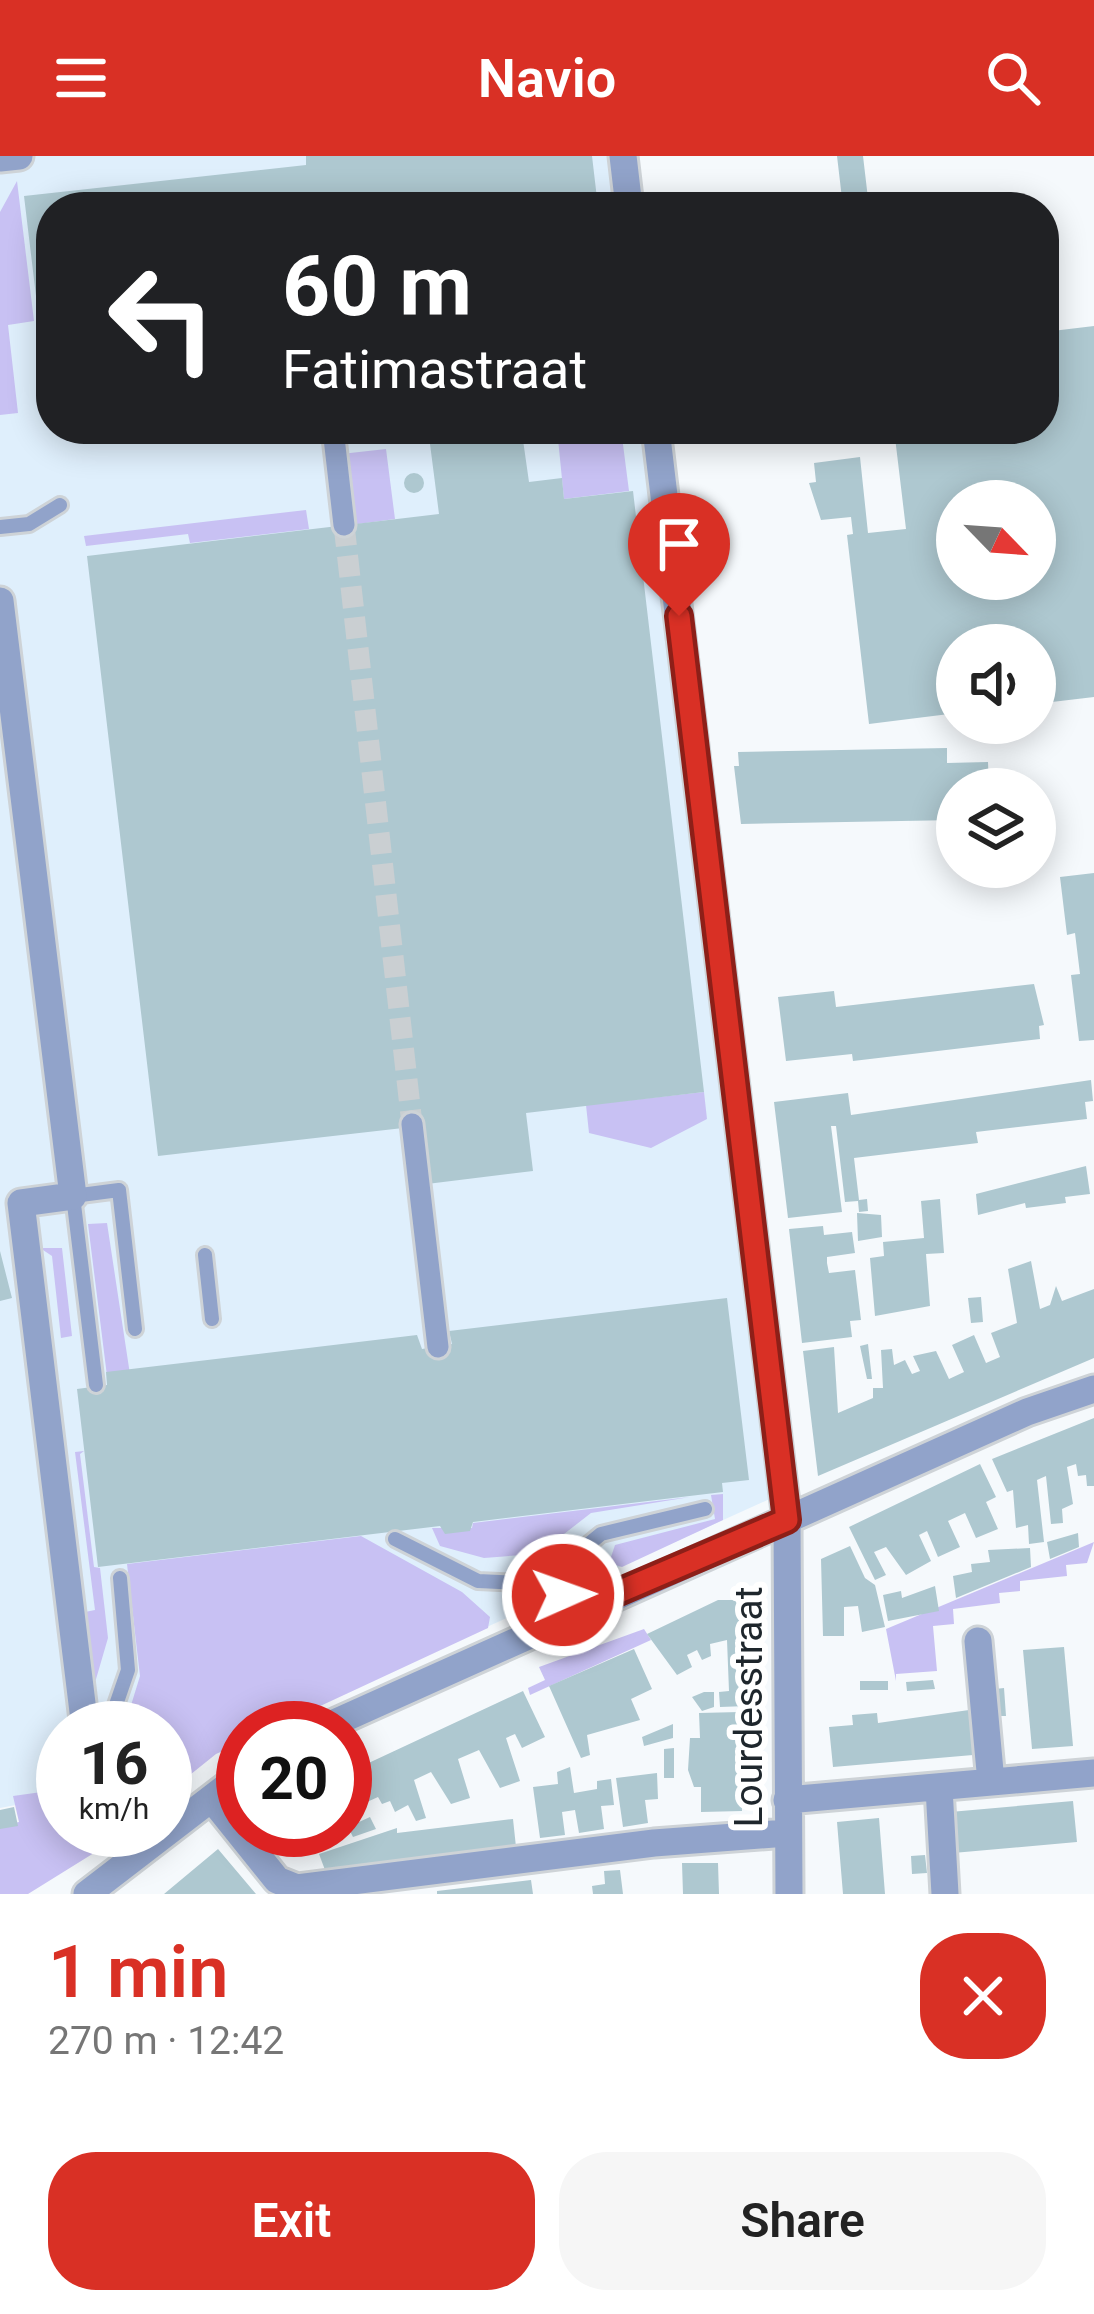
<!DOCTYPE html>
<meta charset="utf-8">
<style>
body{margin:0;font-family:Roboto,sans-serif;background:#f6f6f6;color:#222;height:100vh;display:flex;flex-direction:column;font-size:45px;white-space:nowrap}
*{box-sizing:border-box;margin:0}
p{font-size:39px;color:#767676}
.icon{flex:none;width:66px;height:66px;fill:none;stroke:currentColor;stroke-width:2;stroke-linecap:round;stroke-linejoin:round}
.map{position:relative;height:1738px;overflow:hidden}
.sheet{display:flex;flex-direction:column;background:#fff;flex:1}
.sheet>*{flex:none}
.top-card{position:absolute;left:36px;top:36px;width:1023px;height:252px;border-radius:48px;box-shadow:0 6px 30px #0003;background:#202124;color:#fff;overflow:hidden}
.needle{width:78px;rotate:115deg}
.controls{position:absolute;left:936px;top:324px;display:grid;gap:24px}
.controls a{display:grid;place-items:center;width:120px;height:120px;border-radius:50%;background:#fff;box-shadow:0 6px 30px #0003;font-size:60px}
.speed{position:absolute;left:36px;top:1545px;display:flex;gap:24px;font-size:60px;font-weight:700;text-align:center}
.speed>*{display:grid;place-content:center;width:156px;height:156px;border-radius:50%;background:#fff;box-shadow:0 6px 30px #0003;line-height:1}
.speed small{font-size:30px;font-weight:400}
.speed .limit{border:18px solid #d22;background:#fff;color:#111}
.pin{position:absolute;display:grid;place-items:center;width:102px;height:102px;color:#fff;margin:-123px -51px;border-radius:50% 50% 50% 0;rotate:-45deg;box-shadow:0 0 12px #0007}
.pin .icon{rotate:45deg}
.me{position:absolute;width:132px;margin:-66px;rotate:88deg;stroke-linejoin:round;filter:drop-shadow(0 0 9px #0008)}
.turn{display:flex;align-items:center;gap:42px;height:252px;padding:0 48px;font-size:54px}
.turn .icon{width:156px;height:156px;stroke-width:2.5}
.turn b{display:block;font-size:84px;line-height:102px}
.round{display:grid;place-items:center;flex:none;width:126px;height:126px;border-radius:48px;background:#f6f6f6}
.summary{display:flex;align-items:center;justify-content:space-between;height:204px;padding:0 48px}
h1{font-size:72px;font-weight:600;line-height:90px;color:#d93025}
.action{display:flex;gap:24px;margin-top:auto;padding:24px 48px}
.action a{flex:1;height:138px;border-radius:48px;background:#d93025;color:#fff;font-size:48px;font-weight:600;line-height:138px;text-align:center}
.action a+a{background:#f6f6f6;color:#222}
header{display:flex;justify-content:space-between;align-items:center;height:156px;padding:0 48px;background:#d93025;color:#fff;font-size:54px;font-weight:600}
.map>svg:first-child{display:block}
.built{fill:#dfeffc}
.green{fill:#c8c1f3}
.building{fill:#aec8d0;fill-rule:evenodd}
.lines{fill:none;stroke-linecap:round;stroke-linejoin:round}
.pedestrian-tunnel{stroke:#cacfd2;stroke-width:21;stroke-dasharray:21 10;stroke-linecap:butt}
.service-casing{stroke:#ced3d7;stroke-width:20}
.pedestrian-casing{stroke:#ced3d7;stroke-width:27}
.minor-casing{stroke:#ced3d7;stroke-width:33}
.service{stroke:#91a3ca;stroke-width:14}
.pedestrian{stroke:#91a3ca;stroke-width:21}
.minor{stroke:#91a3ca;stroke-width:27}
.route-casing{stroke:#8d1f18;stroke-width:30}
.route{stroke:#d93025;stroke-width:21}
.labels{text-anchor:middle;stroke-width:12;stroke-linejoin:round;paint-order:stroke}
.street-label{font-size:39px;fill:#1e262c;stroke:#fff}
</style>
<header><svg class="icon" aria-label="menu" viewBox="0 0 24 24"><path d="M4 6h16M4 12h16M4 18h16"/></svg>Navio<svg class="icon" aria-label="search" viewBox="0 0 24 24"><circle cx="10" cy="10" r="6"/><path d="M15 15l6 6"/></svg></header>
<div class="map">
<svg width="1094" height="1738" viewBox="0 0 1094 1738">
<rect width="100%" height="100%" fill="#f5f9fc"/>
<path class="built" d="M0,0H627L633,51H51V273H659L785,1336L264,1572H63V1640L0,1652Z"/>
<path class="green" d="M17,25L34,165L8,169L18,257L0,259V56Z
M557,273H621L629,335L564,343Z
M386,293L395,363L351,369L341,298Z
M306,354L309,373L190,387L188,378L86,390L84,380Z
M704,936L707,963L651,992L589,977L586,949Z
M107,1067L131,1225L108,1228L88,1068Z
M40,1092H62L72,1180L61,1182L52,1100Z
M84,1295L80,1298L94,1411L100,1412L108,1482L94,1530L85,1456L95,1454L75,1296Z
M723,1338V1364L622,1411L609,1407L615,1389L715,1363L711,1339Z
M690,1341L591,1357L555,1385L522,1399L484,1402L440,1390L432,1372H472L473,1367Z
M361,1380L462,1436L490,1461L488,1472L273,1572H243V1586L216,1598L165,1639V1572H124L140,1520L127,1408Z
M1094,1386L1087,1407L1066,1409L1067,1420L1020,1425V1435L999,1437L1000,1447L953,1453L954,1468L933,1470L937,1515L896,1518V1525L886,1473Z
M644,1473L651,1484L530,1539L528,1532L545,1524L539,1511Z
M63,1633V1674H99L102,1692L28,1738H0V1670L19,1666L13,1640Z"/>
<path class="building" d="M306,0H592L598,51H51V163L39,165L24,40L306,9Z
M837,0H863L869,51H843Z
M1094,170V541L1035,548V489H957V557L869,568L847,379L853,378L851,361L821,364L809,327L816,326L814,307L860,301L868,377L906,373L894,273H1044V176ZM957,345H1035V423H957Z
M522,277L529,326L562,322L564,343L633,335L704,936L526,957L533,1015L427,1028L403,972L158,1000L87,400L439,358L430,288Z
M404 327a10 10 0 1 1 20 0a10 10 0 1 1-20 0Z
M947,592V607L988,606L989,633H957V664L741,668L734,610H739L738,596Z
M1094,717V884L1079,885L1071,819L1080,818L1075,777L1067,779L1060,721Z
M1034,828L1044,869L1039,870L1040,883L853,905L852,898L786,905L778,841L834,835L836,851Z
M1091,924L1093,945L1085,946L1087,963L976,976L978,987L854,1002L859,1044L867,1043L868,1055L859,1056L858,1045L845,1046L836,970H831L842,1056L788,1062L774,946L848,937L851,959Z
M1086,1010L1090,1038L1065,1041L1066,1047L1026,1052L1025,1047L978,1059L976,1038Z
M940,1043L944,1097L926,1098L930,1150L875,1160L870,1102L884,1100L883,1086L924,1082L921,1045Z
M857,1057L881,1059L882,1081L858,1085Z
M823,1070L824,1079L852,1076L855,1097L827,1101V1107L829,1117L855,1114L861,1164L850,1165L852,1181L802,1187L789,1073Z
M0,1095L12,1142L0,1145Z
M1031,1105L1040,1153L1050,1149L1056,1130L1062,1145L1094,1133V1202L818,1320L803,1195L834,1191L838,1257L873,1242V1232H883L881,1194L892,1193L894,1209L905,1204L912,1218L920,1215L913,1200L936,1195L949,1223L964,1216L952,1189L974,1179L986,1207L1000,1201L991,1177L1017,1167L1008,1113Z
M981,1141L983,1166L971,1167L968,1142Z
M727,1142L749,1324L722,1327L723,1336L473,1366L470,1375L445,1378L440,1370L98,1411L77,1233L107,1229L106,1216L417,1179L422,1193L452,1188L449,1175Z
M868,1188L872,1223H867L860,1190Z
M1094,1262V1330H1087L1086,1319L1078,1320L1076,1308L1067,1311L1073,1348L1062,1353L1063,1367L1051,1368L1046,1320L1037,1324L1044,1386L1029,1388L1028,1369L1016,1372L1013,1334L1007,1336L992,1303Z
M980,1308L996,1341L986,1346L998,1373L976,1382L965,1357L948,1365L960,1391L938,1401L927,1375L919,1379L931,1405L906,1419L886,1391L874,1396L886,1419L875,1424L849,1371Z
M1078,1377L1079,1391L1050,1403L1047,1386Z
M850,1390L865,1422L875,1429L885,1471L862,1476L858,1450L844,1451V1480H823L821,1403Z
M1030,1392L1031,1411L956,1442L953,1420L972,1416L971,1408L990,1406L988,1394Z
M935,1430L939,1455L888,1465L883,1439L901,1435L902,1442Z
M718,1444H745L747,1550L720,1551L719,1536L729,1535L727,1484L710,1488L711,1500L702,1504L697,1494L687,1499L692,1511L677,1519L647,1478Z
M1064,1491L1073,1590L1032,1593L1023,1494Z
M634,1493L652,1533L631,1543L640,1564L587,1579L590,1599L581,1602L549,1530Z
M933,1524L935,1533L907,1535L906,1526Z
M860,1525H888V1534H860Z
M1004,1532L1006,1560H997L995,1533Z
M523,1535L545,1581L522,1592L515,1578L506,1582L520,1625L500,1632L479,1594L458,1603L470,1642L451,1648L431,1616L414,1624L426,1662L416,1665L408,1649L395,1656L390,1645L382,1648L378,1641L345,1656V1618Z
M704,1536H714V1551L702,1555L692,1541Z
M969,1554L973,1599L833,1611L829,1571L853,1569L852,1559L877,1557L878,1567Z
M740,1556L745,1628L741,1629L742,1655L701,1656V1631H694L688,1614L690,1582H700L699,1557Z
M673,1568V1582L644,1590L642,1581Z
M674,1592V1622H664V1593Z
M570,1611L574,1637L597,1633V1625L611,1623L614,1649L601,1650L604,1673L579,1677L575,1654L562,1656L565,1679L540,1682L533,1631L558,1628L557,1616Z
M657,1617L658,1643L645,1644L648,1667L623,1671L616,1622Z
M1073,1645L1077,1686L953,1697L950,1656Z
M14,1651L18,1670L0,1673V1654Z
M370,1661L376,1673L353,1681L348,1671Z
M879,1662L885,1738H843L837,1666Z
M513,1663L516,1691L325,1714L319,1698L397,1672V1677Z
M267,1674H307L275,1689Z
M315,1674H330L337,1688L323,1693Z
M218,1693L256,1738H164Z
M925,1699L927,1717L912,1718L911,1700Z
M682,1707H718L719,1738H683Z
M620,1714L623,1738H593L592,1730L605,1728L604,1715Z
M531,1724L533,1738H437V1735Z"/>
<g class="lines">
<path class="pedestrian-tunnel" d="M344,369L412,968"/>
<defs>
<path id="service" d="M0,371L29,368L60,349
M205,1099L212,1163
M96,1229L73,1040L119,1034L135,1173
M395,1383L478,1425L540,1428L587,1450
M540,1428L601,1378L705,1353
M108,1572L128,1514L120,1422"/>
<path id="pedestrian" d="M333,273L344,369
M412,968L438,1191"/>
<path id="minor" d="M623,0L629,51
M0,2L19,0
M656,273L787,1364L789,1738
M0,445L73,1040L21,1047L85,1572
M978,1485L991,1626
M323,1572L1027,1256L1094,1233
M939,1632L945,1738
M212,1643L277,1724L297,1732L654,1687L787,1677
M787,1644L1094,1617
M87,1738L243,1618"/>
</defs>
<use href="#service" class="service-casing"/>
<use href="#pedestrian" class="pedestrian-casing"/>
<use href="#minor" class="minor-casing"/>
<use href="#service" class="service"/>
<use href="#pedestrian" class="pedestrian"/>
<use href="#minor" class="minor"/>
</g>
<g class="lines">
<defs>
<path id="route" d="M563,1439L586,1450L787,1364L679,460"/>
</defs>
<use href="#route" class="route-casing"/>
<use href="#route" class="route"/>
</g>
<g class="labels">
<g class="street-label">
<text transform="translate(748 1551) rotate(-90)" y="14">Lourdesstraat</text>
</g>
</g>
</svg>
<div class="controls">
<a><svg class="needle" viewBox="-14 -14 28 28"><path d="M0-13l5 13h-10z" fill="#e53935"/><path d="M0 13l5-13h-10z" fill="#767676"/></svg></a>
<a><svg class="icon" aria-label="sound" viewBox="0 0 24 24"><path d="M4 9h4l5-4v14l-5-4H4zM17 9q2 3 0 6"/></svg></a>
<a><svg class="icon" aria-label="layers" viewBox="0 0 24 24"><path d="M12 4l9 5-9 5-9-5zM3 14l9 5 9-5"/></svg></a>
</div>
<div class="speed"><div>16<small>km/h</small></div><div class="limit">20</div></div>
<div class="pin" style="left:679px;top:460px;background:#d93025"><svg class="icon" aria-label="arrive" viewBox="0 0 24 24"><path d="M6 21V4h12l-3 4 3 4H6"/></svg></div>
<svg class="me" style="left:563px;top:1439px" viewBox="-20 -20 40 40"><circle r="17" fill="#d93025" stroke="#fff" stroke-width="3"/><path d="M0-11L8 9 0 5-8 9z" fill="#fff"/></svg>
<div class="top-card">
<div class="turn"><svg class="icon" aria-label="left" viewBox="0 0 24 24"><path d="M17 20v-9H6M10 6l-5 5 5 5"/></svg><div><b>60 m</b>Fatimastraat</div></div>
</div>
</div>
<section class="sheet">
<div class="summary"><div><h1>1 min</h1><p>270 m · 12:42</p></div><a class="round" style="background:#d93025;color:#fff"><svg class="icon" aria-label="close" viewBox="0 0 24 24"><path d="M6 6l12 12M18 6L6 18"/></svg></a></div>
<div class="action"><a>Exit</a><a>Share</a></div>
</section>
